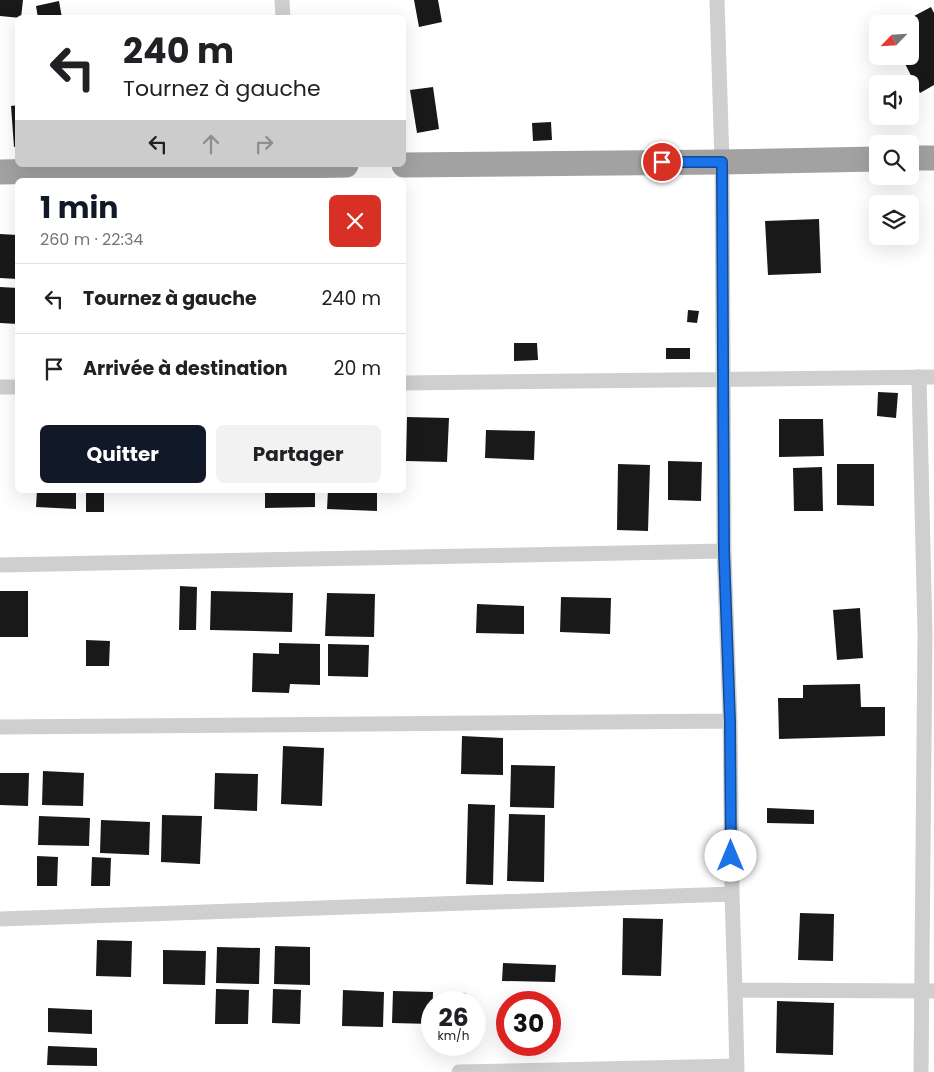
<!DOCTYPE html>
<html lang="fr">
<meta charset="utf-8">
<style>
body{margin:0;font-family:Poppins,sans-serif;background:#f2f2f2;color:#202124;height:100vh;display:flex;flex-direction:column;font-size:19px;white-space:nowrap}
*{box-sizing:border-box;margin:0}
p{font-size:16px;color:#757577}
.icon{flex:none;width:28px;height:28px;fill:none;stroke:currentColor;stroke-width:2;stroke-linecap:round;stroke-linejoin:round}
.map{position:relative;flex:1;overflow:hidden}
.side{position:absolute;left:15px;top:178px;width:391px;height:315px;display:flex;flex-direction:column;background:#fff;border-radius:8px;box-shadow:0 5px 20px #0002}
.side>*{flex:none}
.hud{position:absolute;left:15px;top:15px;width:391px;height:152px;border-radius:8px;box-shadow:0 5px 20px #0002;background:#fff;color:#202124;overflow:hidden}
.needle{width:32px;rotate:245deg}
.fabs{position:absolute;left:869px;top:15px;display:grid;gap:10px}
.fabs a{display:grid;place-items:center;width:50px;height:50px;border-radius:8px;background:#fff;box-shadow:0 5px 20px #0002;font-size:25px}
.speed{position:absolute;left:421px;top:991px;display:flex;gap:10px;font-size:25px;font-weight:700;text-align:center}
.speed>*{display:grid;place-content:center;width:65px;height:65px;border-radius:50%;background:#fff;box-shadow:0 5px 20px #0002;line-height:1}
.speed small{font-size:12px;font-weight:400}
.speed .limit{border:8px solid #d22;background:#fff;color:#111}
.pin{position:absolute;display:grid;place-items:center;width:42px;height:42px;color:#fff;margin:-21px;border:2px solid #fff;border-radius:50%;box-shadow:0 1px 5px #0007}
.me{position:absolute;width:55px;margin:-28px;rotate:0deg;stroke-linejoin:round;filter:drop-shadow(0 0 4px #0008)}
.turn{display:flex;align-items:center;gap:18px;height:105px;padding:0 25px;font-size:22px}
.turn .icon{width:65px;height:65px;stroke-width:2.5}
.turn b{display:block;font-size:35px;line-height:42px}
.lanes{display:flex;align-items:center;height:48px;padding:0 25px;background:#0003;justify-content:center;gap:25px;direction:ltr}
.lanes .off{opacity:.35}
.round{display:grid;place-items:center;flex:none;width:52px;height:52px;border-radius:8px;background:#f2f2f2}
.head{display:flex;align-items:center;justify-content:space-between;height:85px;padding:0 25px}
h1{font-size:30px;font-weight:700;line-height:38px;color:#111827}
.cta{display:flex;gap:10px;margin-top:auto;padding:10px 25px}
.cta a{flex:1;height:58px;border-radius:8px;background:#111827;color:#fff;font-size:20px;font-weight:700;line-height:58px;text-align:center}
.cta a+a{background:#f2f2f2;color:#202124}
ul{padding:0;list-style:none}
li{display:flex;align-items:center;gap:15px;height:70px;padding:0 25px;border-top:1px solid #e0e0e0}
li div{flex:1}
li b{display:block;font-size:19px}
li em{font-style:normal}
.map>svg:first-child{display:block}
.building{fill:#191919}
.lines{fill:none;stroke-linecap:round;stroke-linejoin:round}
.minor{stroke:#cfcfcf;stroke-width:15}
.trunk{stroke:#a2a2a2;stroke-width:25}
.route-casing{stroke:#114b97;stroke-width:12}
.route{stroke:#1a73e8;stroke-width:9}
</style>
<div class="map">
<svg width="934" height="1072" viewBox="0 0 934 1072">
<rect width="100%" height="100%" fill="#fff"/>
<path class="building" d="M0,0H23L21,18L0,16Z
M414,0H438L442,22L419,27Z
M59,1L62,18H38L36,6Z
M931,7L934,13V85L920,93L901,56H910V24H899Z
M433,87L439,129L417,133L410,90Z
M18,105V146L14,147L11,106Z
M551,122L552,140L533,141L532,123Z
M819,219L821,273L768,275L765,221Z
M0,234L18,235V279L0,278Z
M0,287L18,288V324L0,323Z
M688,310L699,311L697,323L687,322Z
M514,343H537L538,360L514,361Z
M666,348H690V359H666Z
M878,392L898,393L896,418L877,416Z
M407,417L449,418L447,462L406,461Z
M779,419H823L824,456L779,457Z
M486,430L535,431L534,460L485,458Z
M668,461L702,462L701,501L668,500Z
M618,464L650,465L648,531L617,530Z
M837,464H874V506L837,505Z
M822,467L823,511H794L793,468Z
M37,490H76V509L36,507Z
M86,490H104V512H86Z
M265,490H315V507L265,508Z
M328,490H377V511L327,509Z
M180,586L197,587L196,630H179Z
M0,591H28V637H0Z
M211,591L293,593L292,632L210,630Z
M327,593L375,594L374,637L325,636Z
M561,597L611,598L610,634L560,632Z
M477,604L524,606V634L476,633Z
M860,608L863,658L837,660L833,610Z
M86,640L110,641L109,666H86Z
M279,643L320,644V685L290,684L289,693L252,692L253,653L279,654Z
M328,644L369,645L368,677L328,676Z
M860,684L861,707H885V736L779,739L778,698H803V685Z
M462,736L503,738V775L461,774Z
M283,746L324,748L322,806L281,804Z
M511,765L555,766L554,808L510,807Z
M43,771L84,773L83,806L42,805Z
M0,773H29L28,806L0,805Z
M215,773L258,774L257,811L214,809Z
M468,804L495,805L493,885L466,884Z
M767,808L814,810V824L767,823Z
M509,814L545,815L544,882L507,881Z
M162,815L202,816L200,864L161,862Z
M39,816L90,818L89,846L38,845Z
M101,820L150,822L149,855L100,853Z
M37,856L58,857L57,886H37Z
M92,857L111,858L110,886H91Z
M800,913L834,914L833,961L798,960Z
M623,918L663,919L661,976L622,975Z
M97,940L132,941L131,977L96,976Z
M275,946L310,947V985L274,984Z
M217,947L260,948L259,984L216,983Z
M163,950L206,951L205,985L163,984Z
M503,963L556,965L555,982L502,981Z
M216,989L249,990L248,1024H215Z
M273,989L301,990L300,1024L272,1023Z
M343,990L384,992L383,1027L342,1026Z
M393,991L433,992L432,1024L392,1023Z
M449,992L466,993V1002H449Z
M777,1001L834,1003L833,1055L776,1053Z
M48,1008L92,1010V1034L48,1032Z
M48,1046L97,1048V1066L47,1065Z"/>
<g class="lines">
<path class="minor" d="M282,0L283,18
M717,0L722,162L724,551L730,721L732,894L735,990L737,1072
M919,377L925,634L921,1072
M404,383L934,377
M0,387H18
M0,565L724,551
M0,727L730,721
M0,919L732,894
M735,990L934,991
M459,1072L737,1066"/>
<path class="trunk" d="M910,158H934
M404,165L722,162L878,159
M0,172L346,165"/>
</g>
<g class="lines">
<defs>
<path id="route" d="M662,162H722L724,551L730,722L731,856"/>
</defs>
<use href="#route" class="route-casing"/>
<use href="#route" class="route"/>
</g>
</svg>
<div class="fabs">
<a><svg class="needle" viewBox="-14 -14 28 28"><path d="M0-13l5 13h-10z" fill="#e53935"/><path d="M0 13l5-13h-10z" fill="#757577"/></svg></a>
<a><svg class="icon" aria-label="sound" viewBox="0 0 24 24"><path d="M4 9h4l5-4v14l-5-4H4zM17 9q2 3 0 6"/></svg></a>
<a><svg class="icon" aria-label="search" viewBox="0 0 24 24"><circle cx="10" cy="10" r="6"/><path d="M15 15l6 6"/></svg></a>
<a><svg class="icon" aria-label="layers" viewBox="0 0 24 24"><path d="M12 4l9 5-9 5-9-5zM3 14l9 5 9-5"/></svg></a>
</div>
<div class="speed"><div>26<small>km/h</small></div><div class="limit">30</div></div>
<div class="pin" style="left:662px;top:162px;background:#d93025"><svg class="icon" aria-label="arrive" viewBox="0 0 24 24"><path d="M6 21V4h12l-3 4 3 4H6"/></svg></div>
<svg class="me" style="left:731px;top:856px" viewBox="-20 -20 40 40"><circle r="19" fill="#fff"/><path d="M0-13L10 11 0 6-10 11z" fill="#1a73e8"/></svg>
<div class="hud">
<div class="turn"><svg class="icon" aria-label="left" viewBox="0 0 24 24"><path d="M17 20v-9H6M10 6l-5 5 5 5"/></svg><div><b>240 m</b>Tournez à gauche</div></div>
<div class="lanes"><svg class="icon" aria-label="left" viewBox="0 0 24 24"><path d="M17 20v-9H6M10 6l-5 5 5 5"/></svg><svg class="icon off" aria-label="ahead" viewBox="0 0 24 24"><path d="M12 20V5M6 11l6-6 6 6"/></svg><svg class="icon off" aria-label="right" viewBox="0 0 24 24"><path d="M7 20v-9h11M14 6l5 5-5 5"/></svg></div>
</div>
<section class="side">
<div class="head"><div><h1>1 min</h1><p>260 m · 22:34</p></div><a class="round" style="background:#d93025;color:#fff"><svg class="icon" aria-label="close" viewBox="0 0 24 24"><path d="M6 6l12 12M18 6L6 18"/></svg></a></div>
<ul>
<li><svg class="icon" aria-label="left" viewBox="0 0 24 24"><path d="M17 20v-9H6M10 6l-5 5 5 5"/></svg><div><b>Tournez à gauche</b></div><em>240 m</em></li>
<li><svg class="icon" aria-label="arrive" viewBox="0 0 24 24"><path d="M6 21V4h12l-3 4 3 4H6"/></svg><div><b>Arrivée à destination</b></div><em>20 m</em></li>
</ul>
<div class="cta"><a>Quitter</a><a>Partager</a></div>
</section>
</div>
